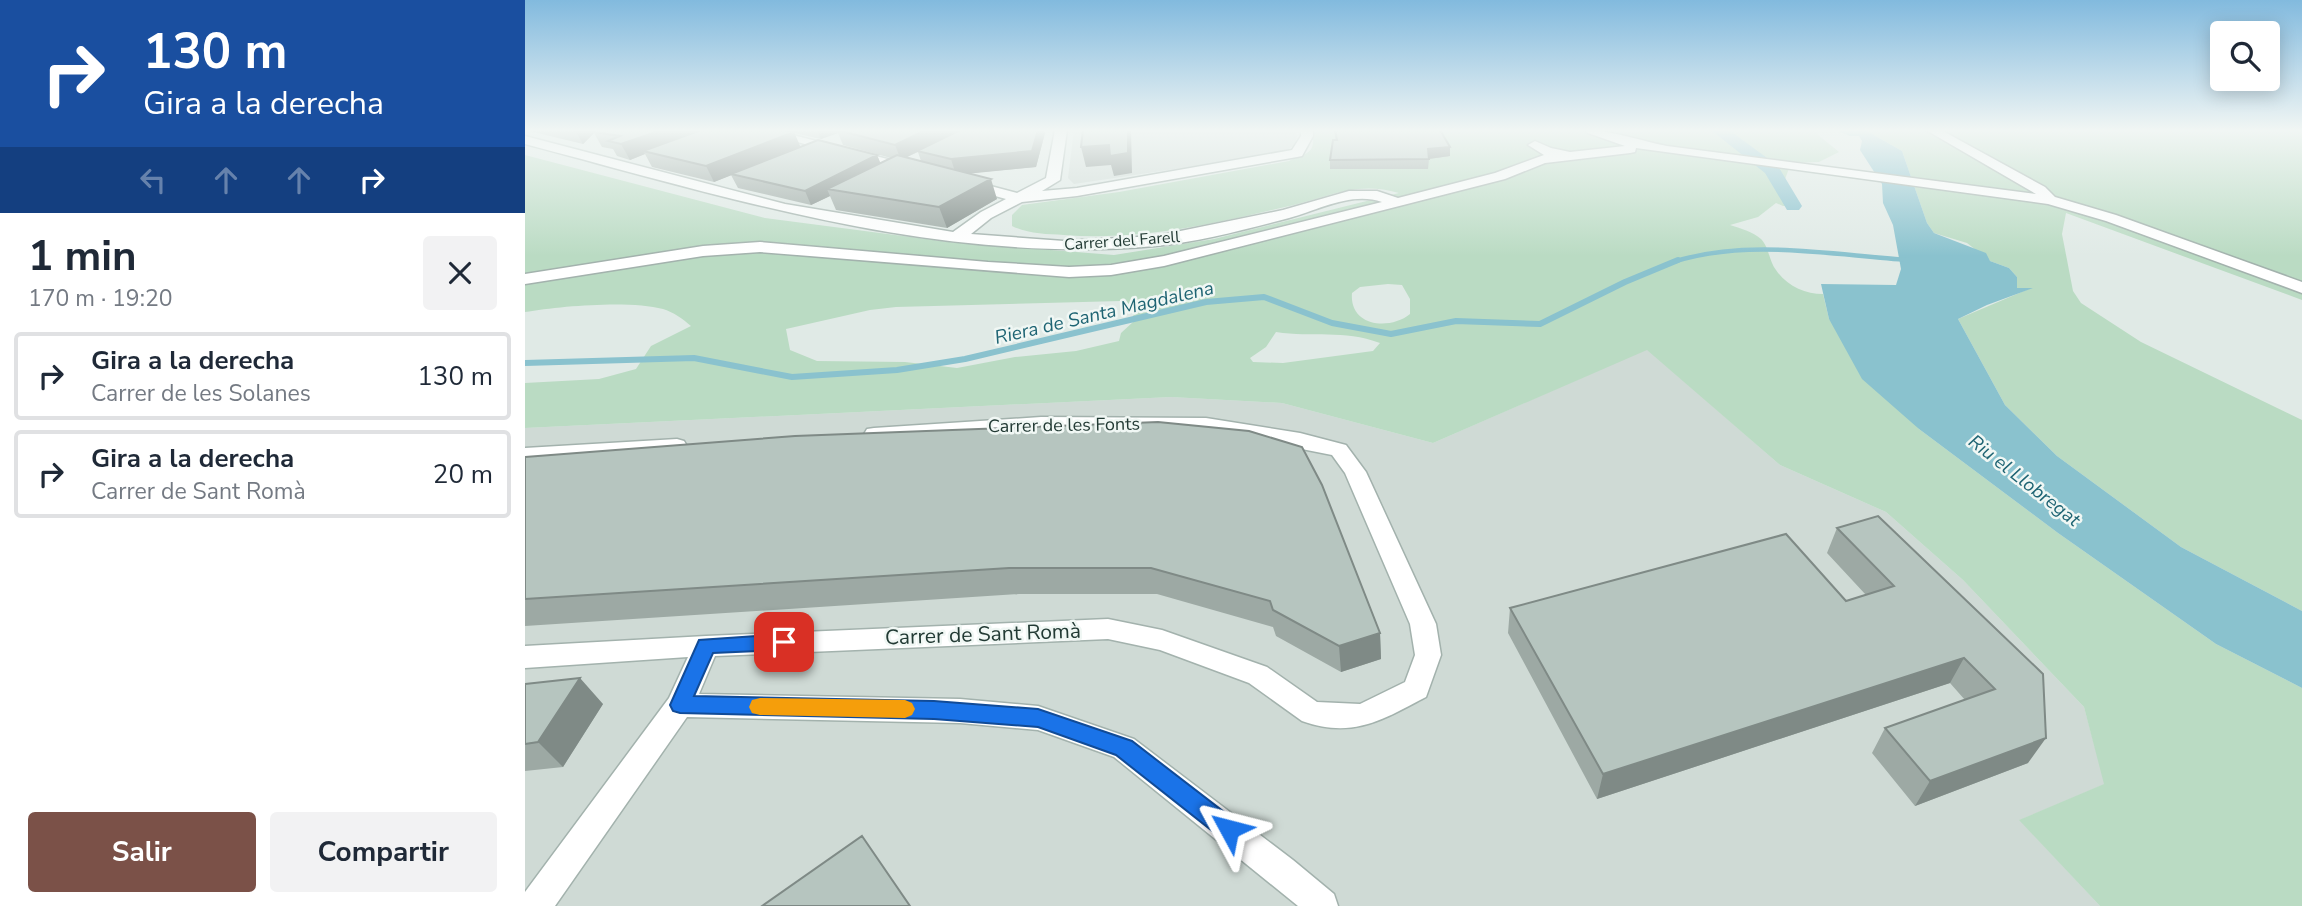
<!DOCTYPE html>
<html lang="es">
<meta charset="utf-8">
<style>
body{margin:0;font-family:"Nunito Sans",sans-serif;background:#f2f2f3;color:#1f2937;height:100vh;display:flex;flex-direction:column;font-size:26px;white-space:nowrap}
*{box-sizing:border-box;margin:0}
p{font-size:23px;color:#747a83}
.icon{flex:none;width:38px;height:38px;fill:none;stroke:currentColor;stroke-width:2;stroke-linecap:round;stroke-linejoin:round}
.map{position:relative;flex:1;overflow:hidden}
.drawer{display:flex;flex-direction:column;background:#fff;width:525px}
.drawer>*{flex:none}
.top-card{background:#1a4fa0;color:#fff;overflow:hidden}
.fabs{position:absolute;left:1685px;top:21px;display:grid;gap:14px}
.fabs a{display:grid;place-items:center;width:70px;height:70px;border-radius:7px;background:#fff;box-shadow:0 4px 18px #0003;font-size:35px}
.pin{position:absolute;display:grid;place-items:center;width:60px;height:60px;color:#fff;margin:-30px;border-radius:14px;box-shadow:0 4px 10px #0006}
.me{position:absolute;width:77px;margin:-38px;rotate:308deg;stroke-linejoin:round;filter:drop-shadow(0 0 5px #0008)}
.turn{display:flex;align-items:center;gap:24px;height:147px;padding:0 28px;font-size:32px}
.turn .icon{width:91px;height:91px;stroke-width:2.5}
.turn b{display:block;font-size:49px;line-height:60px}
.lanes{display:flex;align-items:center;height:66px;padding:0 28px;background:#0003;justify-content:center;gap:35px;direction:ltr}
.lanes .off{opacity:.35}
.round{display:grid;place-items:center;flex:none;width:74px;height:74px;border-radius:7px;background:#f2f2f3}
.summary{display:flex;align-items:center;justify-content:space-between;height:119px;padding:0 28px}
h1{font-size:42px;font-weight:700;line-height:52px}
.button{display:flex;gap:14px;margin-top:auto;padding:14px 28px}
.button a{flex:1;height:80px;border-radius:7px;background:#7b5148;color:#fff;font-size:28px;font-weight:700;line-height:80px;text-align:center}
.button a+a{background:#f2f2f3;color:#1f2937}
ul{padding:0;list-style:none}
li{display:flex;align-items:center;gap:21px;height:88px;margin:0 14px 10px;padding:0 14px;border:4px solid #e0e1e3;border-radius:7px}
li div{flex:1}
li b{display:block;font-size:26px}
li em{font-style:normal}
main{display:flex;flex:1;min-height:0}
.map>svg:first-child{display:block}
.built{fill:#cfdad5}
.green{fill:#badbc3;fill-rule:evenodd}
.water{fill:#8ac2ce}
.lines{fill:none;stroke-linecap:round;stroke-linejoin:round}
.stream-far1{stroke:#8ac2ce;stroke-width:4.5}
.stream{stroke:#8ac2ce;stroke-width:6}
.canal{fill:#8ac2ce;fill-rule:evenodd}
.minor-casing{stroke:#a3b2ad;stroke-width:3}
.minor{fill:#fff;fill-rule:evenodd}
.wall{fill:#9da9a4;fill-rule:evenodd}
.shaded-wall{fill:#7f8a86}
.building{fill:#b6c5bf;stroke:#7f8a86;stroke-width:2}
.route{fill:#1a73e8;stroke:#114b97;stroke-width:2}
.slow{fill:#f59e0b}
.labels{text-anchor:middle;stroke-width:5;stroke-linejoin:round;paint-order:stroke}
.far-street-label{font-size:16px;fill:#223a34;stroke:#f0f7f4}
.street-label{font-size:18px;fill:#223a34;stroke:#f0f7f4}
.water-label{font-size:19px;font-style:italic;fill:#1e6473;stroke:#f0f7f4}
.near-street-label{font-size:21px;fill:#223a34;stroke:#f0f7f4}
</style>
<main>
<section class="drawer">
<div class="top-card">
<div class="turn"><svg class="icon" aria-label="right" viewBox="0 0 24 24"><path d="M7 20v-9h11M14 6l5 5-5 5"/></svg><div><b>130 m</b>Gira a la derecha</div></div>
<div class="lanes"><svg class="icon off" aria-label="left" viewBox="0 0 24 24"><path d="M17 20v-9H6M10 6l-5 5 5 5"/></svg><svg class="icon off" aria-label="ahead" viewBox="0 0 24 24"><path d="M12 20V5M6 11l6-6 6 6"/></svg><svg class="icon off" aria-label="ahead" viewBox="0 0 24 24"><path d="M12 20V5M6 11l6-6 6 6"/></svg><svg class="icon" aria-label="right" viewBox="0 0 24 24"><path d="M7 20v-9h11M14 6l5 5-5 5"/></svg></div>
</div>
<div class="summary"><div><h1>1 min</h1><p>170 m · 19:20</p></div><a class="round"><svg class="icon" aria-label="close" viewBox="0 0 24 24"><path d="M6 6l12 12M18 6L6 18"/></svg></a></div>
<ul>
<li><svg class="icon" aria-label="right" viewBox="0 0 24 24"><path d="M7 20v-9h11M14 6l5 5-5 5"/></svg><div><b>Gira a la derecha</b><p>Carrer de les Solanes</p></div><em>130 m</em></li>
<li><svg class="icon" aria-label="right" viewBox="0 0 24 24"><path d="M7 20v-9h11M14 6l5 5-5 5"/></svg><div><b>Gira a la derecha</b><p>Carrer de Sant Romà</p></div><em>20 m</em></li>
</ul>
<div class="button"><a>Salir</a><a>Compartir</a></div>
</section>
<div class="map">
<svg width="1777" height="906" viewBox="0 0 1777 906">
<rect width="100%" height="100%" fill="#e0eae6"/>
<path class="built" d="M549,130H771L772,136L770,145L757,153L549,184L543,178Z
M1122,349L1255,465L1361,512L1438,580L1559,707L1580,784L1495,820L1575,906H0V428L646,397L757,403L908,443Z"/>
<path class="green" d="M787,130H1098L1111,133L1114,130H1299L1292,134L1314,152L1294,162L1266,163L1259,182L1275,206H1258L1251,203L1233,217L1205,225C1215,228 1228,232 1236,239C1244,247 1244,261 1251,270C1262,286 1280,294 1298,294L1304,319L1394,429L1533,533L1691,644L1777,688V906H1575L1494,820L1579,784L1559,707L1438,580L1361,512L1255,465L1122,350L908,443L757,403L646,397L0,428V383L74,379L111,369L126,346L166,326C158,319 148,312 138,309C105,300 35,306 0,312V155L240,218L424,242L589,255L689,239L874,193C830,180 803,198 760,207C688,224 614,241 539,235C521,234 503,234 487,226V215L497,205L594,192L764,161C784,152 791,154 787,130ZM863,284L877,285L885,299V314C864,331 824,326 827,293L835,287ZM596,301L609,306L608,322L596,333L594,341L551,351L490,357L432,368L380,362L292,361L265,350L261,329L345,310L371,307ZM751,332C788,338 818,329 855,343L848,351L758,363L728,362L725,358L741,347Z
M1340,130H1777V300L1541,213L1537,234L1548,291L1556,303L1616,342L1777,420V611L1656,547L1532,456L1480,405L1433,319L1506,288H1491L1492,277L1484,268L1465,261L1442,243L1409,233L1402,223L1377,151Z"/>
<path class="water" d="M1310,130H1340L1377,151L1402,223L1409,233L1461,253L1465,261L1484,268L1492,277V288H1508L1462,305L1433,319L1480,405L1532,456L1656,547L1777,611V688L1691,644L1533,533L1394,429L1337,379L1304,319L1296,284L1371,285L1376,269L1368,225L1358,203L1357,184L1335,150L1337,141L1334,136H1325Z"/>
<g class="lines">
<path class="stream-far1" d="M1148,262C1223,238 1306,255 1384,260"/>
<path class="stream" d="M0,363L169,358L267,377L372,370L440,359L681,302L739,297L807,323L866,334L931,321L1015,324L1100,282L1153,260"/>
<path class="canal" d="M1186,130H1204L1253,166L1277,206L1274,210H1262L1240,173Z"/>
<defs>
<path id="minor" d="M229,130H248L390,166L392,169L385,173Z
M530,130H542L535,180L517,191L552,188L767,150L776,136V130H788V136L777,156L772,157L552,196L497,202L466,218L446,234L539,241L631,236L758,210L824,191H852L873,198L970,173L1019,155L1003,145L1010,141L1026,148L1045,152L1100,146L1063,133L1061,130C1085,130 1117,141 1142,146L1511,194L1401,130H1416L1520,187L1530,197L1591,215L1777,282V293L1581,221L1523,204L1111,148L1110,152L1105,153L1020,163L980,179L639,266L586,275L544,277L235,252L178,256L0,284V274L178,246L235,242L463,262L544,267L586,265L639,256L857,202C827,191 793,210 764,218C721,229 674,242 630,246C415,265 205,198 0,144V136L260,204L428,232L456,212L481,199L438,187V181L443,180L492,193L521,178Z
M516,417L681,418L775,433L821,445L841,472L911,624L916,655L901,697C857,720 828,739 777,721L724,683L635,650L583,639L190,656L174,694L435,699L513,706L609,739L768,860L809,894L813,906H773L589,757L513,730L435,723L162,717L30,906H0V892L144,698L163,657L0,668V646L181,636L583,619L637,630L742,667L792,702L835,704L880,682L890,655L885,624L820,473L807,455L681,430L516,429L349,440L342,439L339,434L342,429L349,428Z
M152,439L159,441L162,446L159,451L0,462V448Z"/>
</defs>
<use href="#minor" class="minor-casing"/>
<use href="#minor" class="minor"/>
</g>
<path class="wall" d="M0,130H434L433,131L435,130H519L520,133L511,167L445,173L472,199L422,228L311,210L305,196L286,205L213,188L206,175L189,182L127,167L120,154L105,160L92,156L88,149L77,147L69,133L58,144ZM269,133L296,139L313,133L318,145L366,158L355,163L352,155L275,147ZM393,152L396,161L382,157Z
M809,130L925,156L904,159L903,169H805V160L811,140Z
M270,436L855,633L856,659L816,672L751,636L748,627L632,594H494L0,626V457Z
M1312,528L1518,674L1503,763L1390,806L1347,753L1360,728L1440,700L1425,683L1072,799L983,633L985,608L1321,601L1341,595L1302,553Z
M0,684L78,704L38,767L0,771Z"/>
<path class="shaded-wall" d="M50,130H74L69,132V133L58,144Z
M137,130H187L118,151L120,154L105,160L96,144Z
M292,130H322H312L313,133L296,139Z
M401,130H434L432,132L376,160L370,145Z
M513,130H519L520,133L511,167L431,175L426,159Z
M603,130H606L607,173L589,176L586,165L561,167L556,147Z
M269,132L276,148L189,182L181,166Z
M925,147V156L903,159V149Z
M352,155L358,169L302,189L305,196L286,205L280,191Z
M466,179L472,199L422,228L414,207Z
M855,633L856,659L816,672L814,646Z
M1439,658L1425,683L1072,799L1078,774Z
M55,678L78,704L38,767L13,742Z
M1521,738L1503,763L1390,806L1405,781Z"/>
<path class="building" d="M71,130H137L96,144L83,141L95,136L69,132Z
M176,130H259L269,132L181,166L118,151Z
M312,130H401L370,145Z
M435,130H513L507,151L426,159L392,151Z
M558,130H603V153L585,156L584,145L556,147Z
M810,130H915L925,147L903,149L904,159L805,160L808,140H812Z
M293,140L352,155L280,191L206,174Z
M372,155L466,179L414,207L302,189Z
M633,422L724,431L777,447L797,485L855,633L814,646L748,610L745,601L626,568H484L0,599V457L270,436Z
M1353,516L1518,674L1521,738L1405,781L1360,728L1470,689L1439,658L1078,774L985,608L1261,534L1321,601L1369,586L1312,528Z
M55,678L13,742L0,744V684Z
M337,836L385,906H237Z"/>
<linearGradient id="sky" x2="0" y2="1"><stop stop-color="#82bade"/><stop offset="0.51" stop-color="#f1f6f4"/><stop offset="1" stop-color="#f1f6f4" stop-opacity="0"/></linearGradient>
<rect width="1777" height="256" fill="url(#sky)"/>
<path class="route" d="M259,634L266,637L268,642L266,648L259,650L188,653L169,696L409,701L513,709L607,741L712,822L715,829L712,837L704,840L695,837L591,755L513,727L409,719L155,713L148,711L145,705L174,640Z"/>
<path class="slow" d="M235,698L380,700L387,703L390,709L387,715L380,718L235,715L227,713L224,707L227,700Z"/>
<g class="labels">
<g class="far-street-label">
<text transform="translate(597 240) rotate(-4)" y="6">Carrer del Farell</text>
</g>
<g class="street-label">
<text transform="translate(539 425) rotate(-1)" y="6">Carrer de les Fonts</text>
</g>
<g class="water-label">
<text transform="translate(579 312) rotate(-13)" y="7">Riera de Santa Magdalena</text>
<text transform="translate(1500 480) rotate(38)" y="7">Riu el Llobregat</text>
</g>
<g class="near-street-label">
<text transform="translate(458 634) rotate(-2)" y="7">Carrer de Sant Romà</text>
</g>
</g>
</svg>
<div class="fabs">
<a><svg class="icon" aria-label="search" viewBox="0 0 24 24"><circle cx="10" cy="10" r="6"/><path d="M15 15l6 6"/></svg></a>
</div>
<div class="pin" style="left:259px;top:642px;background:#d93025"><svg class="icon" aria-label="arrive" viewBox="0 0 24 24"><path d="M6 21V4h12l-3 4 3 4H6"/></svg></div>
<svg class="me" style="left:704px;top:829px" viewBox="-20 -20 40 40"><path d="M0-17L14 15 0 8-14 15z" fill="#1a73e8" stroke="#fff" stroke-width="4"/></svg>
</div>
</main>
